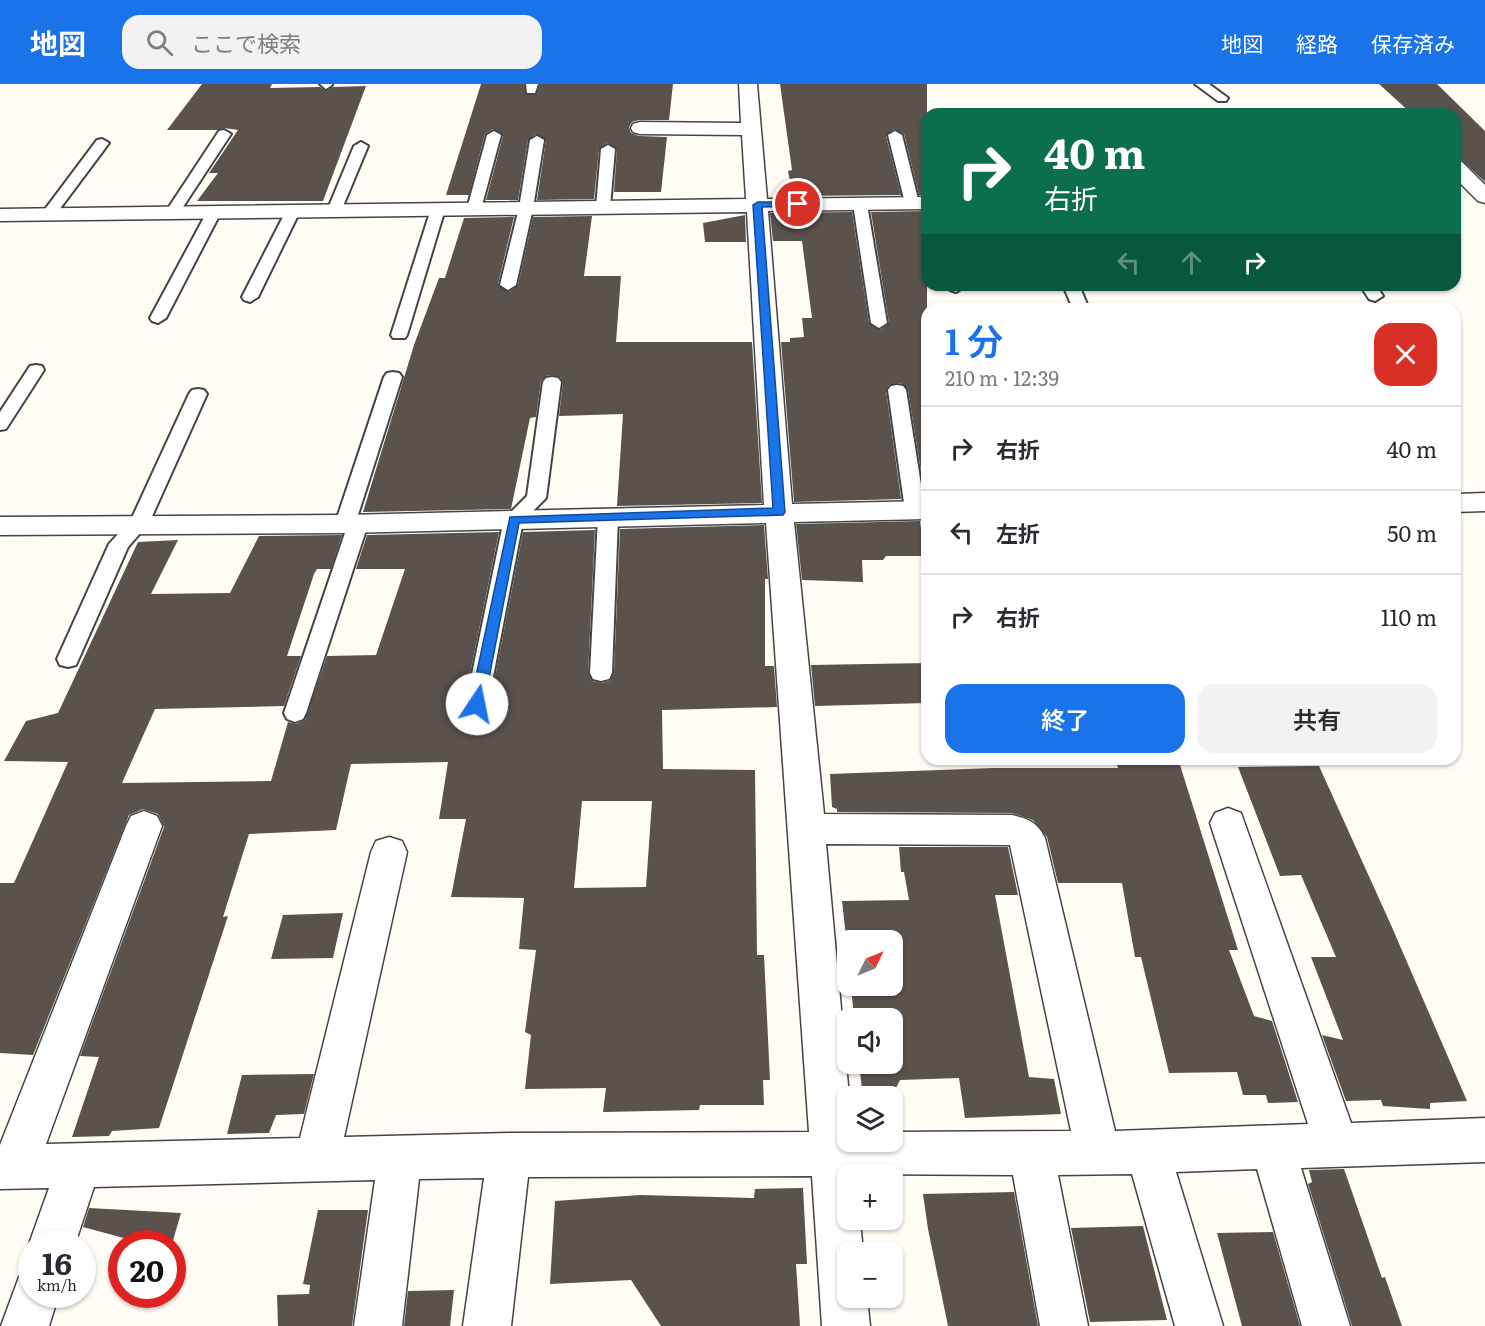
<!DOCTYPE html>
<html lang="ja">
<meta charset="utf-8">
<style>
body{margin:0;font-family:Literata,"Noto Sans JP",serif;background:#f2f2f3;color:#2b2b33;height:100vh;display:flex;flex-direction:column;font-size:22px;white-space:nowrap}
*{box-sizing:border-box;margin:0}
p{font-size:20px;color:#7c7c81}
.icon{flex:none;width:33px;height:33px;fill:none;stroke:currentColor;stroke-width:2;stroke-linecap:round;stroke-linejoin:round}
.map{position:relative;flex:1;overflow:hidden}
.panel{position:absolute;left:921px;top:219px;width:540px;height:462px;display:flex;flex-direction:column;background:#fff;border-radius:18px;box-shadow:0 2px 4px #0004}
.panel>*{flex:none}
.guide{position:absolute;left:921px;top:24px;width:540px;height:183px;border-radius:18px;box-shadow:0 2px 4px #0004;background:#0b6e4f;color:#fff;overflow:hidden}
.needle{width:39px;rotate:47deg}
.fabs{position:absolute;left:837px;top:846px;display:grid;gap:12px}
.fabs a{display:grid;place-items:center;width:66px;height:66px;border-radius:12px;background:#fff;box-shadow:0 2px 4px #0004;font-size:30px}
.speed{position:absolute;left:18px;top:1146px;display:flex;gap:12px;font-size:30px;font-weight:700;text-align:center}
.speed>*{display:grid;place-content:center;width:78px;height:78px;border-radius:50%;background:#fff;box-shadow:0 2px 4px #0004;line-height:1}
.speed small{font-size:15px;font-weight:400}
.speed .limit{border:9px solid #d22;background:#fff;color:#111}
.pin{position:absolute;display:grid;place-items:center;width:51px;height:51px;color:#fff;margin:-26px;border:3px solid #fff;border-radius:50%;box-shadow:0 2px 6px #0007}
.me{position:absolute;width:66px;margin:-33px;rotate:11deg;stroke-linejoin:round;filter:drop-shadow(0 0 4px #0008)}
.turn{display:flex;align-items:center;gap:21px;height:126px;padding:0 24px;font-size:27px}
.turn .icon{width:78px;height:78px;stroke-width:2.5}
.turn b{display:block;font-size:42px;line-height:51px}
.lanes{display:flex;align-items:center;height:57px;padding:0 24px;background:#0003;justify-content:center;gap:30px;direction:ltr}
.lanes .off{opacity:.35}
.round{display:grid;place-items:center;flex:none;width:63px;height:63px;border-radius:18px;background:#f2f2f3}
.overview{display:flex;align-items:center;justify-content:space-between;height:102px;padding:0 24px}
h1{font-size:36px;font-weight:600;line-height:45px;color:#1a73e8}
.button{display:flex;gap:12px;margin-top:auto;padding:12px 24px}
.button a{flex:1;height:69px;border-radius:18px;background:#1a73e8;color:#fff;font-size:24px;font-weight:600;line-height:69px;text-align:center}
.button a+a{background:#f2f2f3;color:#2b2b33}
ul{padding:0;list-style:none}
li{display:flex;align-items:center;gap:18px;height:84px;padding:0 24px;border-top:2px solid #e1e1e2}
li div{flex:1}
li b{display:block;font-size:22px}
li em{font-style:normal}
header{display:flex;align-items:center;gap:36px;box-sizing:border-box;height:84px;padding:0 30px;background:#1a73e8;color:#fff}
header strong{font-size:28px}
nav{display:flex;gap:33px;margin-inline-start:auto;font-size:21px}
.search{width:420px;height:54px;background:#f2f2f3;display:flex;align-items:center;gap:15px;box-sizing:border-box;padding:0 21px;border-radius:18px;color:#7c7c81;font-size:22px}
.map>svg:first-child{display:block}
.building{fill:#5a524d;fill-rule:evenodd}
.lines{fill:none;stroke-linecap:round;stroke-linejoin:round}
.lane-casing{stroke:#444;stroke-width:4}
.street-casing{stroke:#444;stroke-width:3}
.lane{fill:#fff;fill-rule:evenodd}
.street{fill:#fff;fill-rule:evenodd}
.route{fill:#1a73e8;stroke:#114b97;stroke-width:1.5}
</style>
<header>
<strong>地図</strong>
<div class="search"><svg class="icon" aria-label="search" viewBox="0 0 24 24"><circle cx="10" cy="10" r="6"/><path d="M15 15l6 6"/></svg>ここで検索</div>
<nav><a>地図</a><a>経路</a><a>保存済み</a></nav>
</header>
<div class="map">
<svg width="1485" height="1242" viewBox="0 0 1485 1242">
<rect width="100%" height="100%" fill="#fffdf5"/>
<path class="building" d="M202,0H272L270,4L320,3L326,7L333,3L366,2L323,117H197L218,89H209L238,46L224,44L217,46H167Z
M481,0H524L527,11H536L540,0H673L669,36H639L632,38L629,43L631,49L639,52L667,53L661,108H614L617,65L607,59L599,65L594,115L537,116L546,56L536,50L528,56L518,116H486L503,52L493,45L485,50L469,111H446Z
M780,0H927V111H919L904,50L894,45L886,52L901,111L793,112L788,87L792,86Z
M1379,0H1437L1485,47V98L1455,70V30H1412Z
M927,127V411L925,412L908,306L903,300L897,299L889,301L886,306L901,415L794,418L781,258H790V254L804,253L802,234H812L802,157H773L770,129L852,128L869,239L880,246L889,239L871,128Z
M745,131L746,158H705L703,139Z
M592,132L584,192H621L616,258H752L762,419L617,422L623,330L559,332L563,298L560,293L552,291L546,292L541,297L536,333L530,334L511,425L363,428L414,261L439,194H445L464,134L514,133L498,200L509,208L518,201L533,133Z
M920,437L925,472H886L883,476H862L863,498L802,496L796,440Z
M764,441L768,495H765V582H774L777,623L662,626L663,685L755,686L757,871H764L770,996H763L764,1021H700L699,1026L603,1028L606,1004L525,1005L531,951L525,948L536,866L519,865L524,814L451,813L466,735H439L448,678L351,680L336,746L249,750L223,833L228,832L159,1044L112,1047L109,1052L72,1053L99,973L80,972L164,743L158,730L143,725L129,731L33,971L0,969V799H14L68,678L4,677L26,637L58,629L138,458L178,456L151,510L230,509L259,452L342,451L331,485H317L314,490L287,572H301L284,622L155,625L122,699L271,697L288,638L296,640L305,636L327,572L376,571L405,485H356L367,451L499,448L464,619L468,627L478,629L486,627L490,619L523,448L595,446L588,589L592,597L602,599L610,597L614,589L620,445ZM582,717H652L646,803L574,804Z
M927,579V619L815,622L811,581Z
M1117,681H1180L1238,866H1229L1254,932L1272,937L1298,1018L1268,1019L1266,1011H1243L1237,988L1169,989L1141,873H1135L1122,799H1058L1047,753L1033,736L1012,729L837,728V725L832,723L830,690L994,684H1118Z
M1319,682L1391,841L1467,1017L1430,1019V1025L1383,1022L1381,1016L1346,1017L1322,951L1343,956L1311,873H1336L1301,791L1280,792L1238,683Z
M899,763H1008L1018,811H995L1029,993L1054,995L1061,1030L965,1034L959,994L900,996L896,1004L862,1005L859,980H892V934H854L851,902H892V856H848V870L842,817L909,816L904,788H901Z
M343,829L333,874L271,875L283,831Z
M314,990L304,1030L276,1031L269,1049L227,1050L242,991Z
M1344,1085L1382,1194L1385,1193L1402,1242H1352L1308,1100L1312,1098L1309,1086Z
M803,1104L807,1180H796L800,1242H661L631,1196L550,1200L555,1117L640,1111L754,1114L755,1105Z
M1014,1108L1038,1242H948L928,1145L923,1110Z
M89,1124L181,1129L172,1160H146L83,1143Z
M318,1126H368L352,1242H278L277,1211L309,1210L310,1201L303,1200Z
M1143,1142L1167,1236L1090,1238L1071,1144Z
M1273,1148L1300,1242H1242L1217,1149Z
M454,1206L450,1242H404L408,1207Z"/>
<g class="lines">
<defs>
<path id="lane" d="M320,0H332V1L326,5Z
M526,0H538L535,9H527Z
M1195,0H1209L1228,14L1226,17H1218Z
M224,46L231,50L179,129L172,133L167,132L165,129L219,47Z
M494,47L501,51L481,125L474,129L469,128L467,125L487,51Z
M895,47L902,51L919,119L917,122L912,123L905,119L888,51Z
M537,52L544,56L533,124L516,201L508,206L500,201L519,124L530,56Z
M102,55L109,59L53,134H43L41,131L43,128L97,56Z
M361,58L368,62L341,127L339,130H329L327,127L354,62Z
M608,61L615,65L610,123L603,127L596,123L601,65Z
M860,116L867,120L887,239L879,244L871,239L853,120Z
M438,121L445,125L407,251L405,254H393L391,251L431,125Z
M293,123L300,127L258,213L250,218L244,216L242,213L286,127Z
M214,124L221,128L166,234L158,239L152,237L150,234L207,128Z
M948,201H964V203L956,208L950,206Z
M1063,201H1079L1089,225H1073Z
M1360,201H1376L1383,212L1375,217L1369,215Z
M36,281L42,282L44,286L6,345L0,346V328L30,282Z
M393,288L399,289L402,293L357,434L365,435L368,440L306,629L303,635L295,638L287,635L284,629L346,446L338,445L335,440L384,293L387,289Z
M552,293L558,294L561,298L546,414L523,437L488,619L485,625L477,627L469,625L466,619L504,435L527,412L543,298L546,294Z
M897,301L903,302L906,306L925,426L922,430L915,432L908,430L905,426L888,306L891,302Z
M198,305L204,306L207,310L149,439L128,463L76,581L68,583L60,581L57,575L109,460L131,436L189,310L192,306Z
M608,427L615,429L618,433L612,589L609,595L601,597L593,595L590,589L598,433L601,429Z"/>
<path id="street" d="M739,0H757L767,115L927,113V125L768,127L792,420L927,417V435L794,438L824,730L1012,731C1029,735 1037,738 1045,754L1115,1047L1308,1040L1210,739L1215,729L1228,724L1241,729L1351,1039L1485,1034V1078L1301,1084L1350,1242H1302L1257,1085L1176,1088L1223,1242H1175L1132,1090L1058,1091L1088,1242H1040L1013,1091L848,1090V1136H860L863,1168H848V1214H867L870,1242H822L812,1092L528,1093L511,1242H463L484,1094L419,1095L402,1242H354L375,1096L94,1103L75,1160H32V1166L29,1160L49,1104L0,1105V1061L126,742L131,732L144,727L157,732L162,742L46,1060L300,1054L371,768L376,757L389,753L402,757L407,768L344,1053L509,1049L809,1048L766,439L345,449L0,451V433L345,431L764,421L747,128L0,137V125L746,115L742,51L640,50L633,48L631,44L633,40L640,38L741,39ZM826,760L1010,761L1071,1047L892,1048V1058H848L849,1012Z
M1455,76L1462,78L1485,101V119L1478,117L1455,94Z
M1485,409V427L1455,428V410Z
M32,1188V1210H59L49,1242H1L19,1193Z"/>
</defs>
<use href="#lane" class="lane-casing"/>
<use href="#street" class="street-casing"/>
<use href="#lane" class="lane"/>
<use href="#street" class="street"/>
</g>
<path class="route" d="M798,118H801V122L762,123L785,428L783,431L519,439L484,620L477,625L472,623L470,620L510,433L773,424L753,121L758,118Z"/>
</svg>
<div class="fabs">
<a><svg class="needle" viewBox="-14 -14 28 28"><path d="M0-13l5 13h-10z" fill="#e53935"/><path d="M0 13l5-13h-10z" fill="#7c7c81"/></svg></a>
<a><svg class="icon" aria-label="sound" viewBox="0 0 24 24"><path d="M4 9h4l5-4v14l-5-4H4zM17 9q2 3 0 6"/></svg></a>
<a><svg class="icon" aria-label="layers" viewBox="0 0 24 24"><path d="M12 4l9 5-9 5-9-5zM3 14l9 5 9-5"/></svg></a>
<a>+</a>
<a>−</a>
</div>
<div class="speed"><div>16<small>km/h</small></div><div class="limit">20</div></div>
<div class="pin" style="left:798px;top:120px;background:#d93025"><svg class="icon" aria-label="arrive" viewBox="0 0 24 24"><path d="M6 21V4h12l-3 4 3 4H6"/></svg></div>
<svg class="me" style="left:477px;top:620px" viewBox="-20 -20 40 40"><circle r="19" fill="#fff"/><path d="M0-13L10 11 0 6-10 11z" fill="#1a73e8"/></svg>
<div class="guide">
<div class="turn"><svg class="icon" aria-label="right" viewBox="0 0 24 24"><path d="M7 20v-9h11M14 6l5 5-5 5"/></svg><div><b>40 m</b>右折</div></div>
<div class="lanes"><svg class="icon off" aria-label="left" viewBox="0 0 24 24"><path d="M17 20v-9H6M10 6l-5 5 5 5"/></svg><svg class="icon off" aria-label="ahead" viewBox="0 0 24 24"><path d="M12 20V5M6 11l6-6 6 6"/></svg><svg class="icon" aria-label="right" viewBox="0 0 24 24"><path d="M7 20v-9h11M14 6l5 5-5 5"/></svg></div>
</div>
<section class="panel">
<div class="overview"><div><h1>1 分</h1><p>210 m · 12:39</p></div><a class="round" style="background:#d93025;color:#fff"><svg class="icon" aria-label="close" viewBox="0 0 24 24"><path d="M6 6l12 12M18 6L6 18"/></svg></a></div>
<ul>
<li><svg class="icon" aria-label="right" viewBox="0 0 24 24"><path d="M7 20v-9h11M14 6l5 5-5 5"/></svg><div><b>右折</b></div><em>40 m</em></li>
<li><svg class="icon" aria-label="left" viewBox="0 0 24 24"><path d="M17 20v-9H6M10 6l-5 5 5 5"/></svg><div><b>左折</b></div><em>50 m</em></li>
<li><svg class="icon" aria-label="right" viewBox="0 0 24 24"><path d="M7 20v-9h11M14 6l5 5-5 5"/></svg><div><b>右折</b></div><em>110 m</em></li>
</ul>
<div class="button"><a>終了</a><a>共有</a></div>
</section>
</div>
